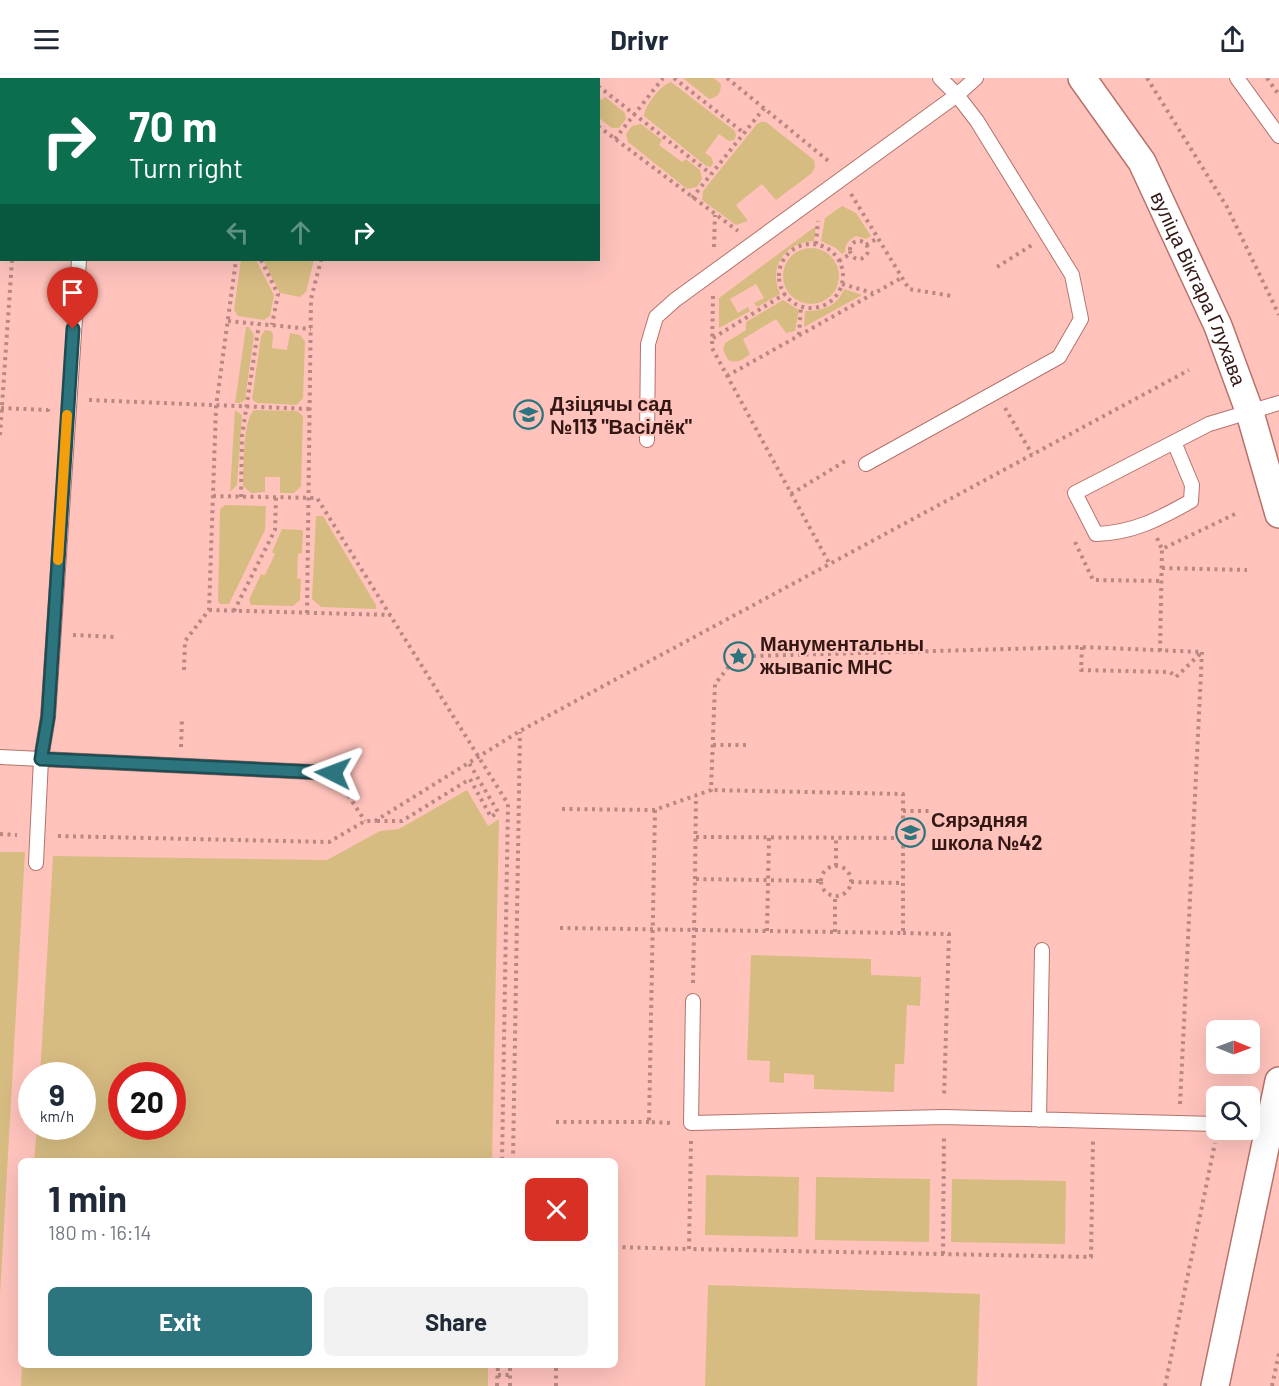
<!DOCTYPE html>
<meta charset="utf-8">
<style>
body{margin:0;font-family:Barlow,sans-serif;background:#f2f2f3;color:#1f2937;height:100vh;display:flex;flex-direction:column;font-size:22px;white-space:nowrap}
*{box-sizing:border-box;margin:0}
p{font-size:20px;color:#747a83}
.icon{flex:none;width:33px;height:33px;fill:none;stroke:currentColor;stroke-width:2;stroke-linecap:round;stroke-linejoin:round}
.map{position:relative;flex:1;overflow:hidden}
.side{position:absolute;left:18px;top:1080px;width:600px;height:210px;display:flex;flex-direction:column;background:#fff;border-radius:9px;box-shadow:0 6px 24px #0002}
.side>*{flex:none}
.hud{position:absolute;left:0px;top:0px;width:600px;height:183px;box-shadow:0 6px 24px #0002;background:#0b6e4f;color:#fff;overflow:hidden}
.needle{width:39px;rotate:91deg}
.fabs{position:absolute;left:1206px;top:942px;display:grid;gap:12px}
.fabs a{display:grid;place-items:center;width:54px;height:54px;border-radius:9px;background:#fff;box-shadow:0 6px 24px #0002;font-size:30px}
.speed{position:absolute;left:18px;top:984px;display:flex;gap:12px;font-size:30px;font-weight:700;text-align:center}
.speed>*{display:grid;place-content:center;width:78px;height:78px;border-radius:50%;background:#fff;box-shadow:0 6px 24px #0002;line-height:1}
.speed small{font-size:15px;font-weight:400}
.speed .limit{border:9px solid #d22;background:#fff;color:#111}
.pin{position:absolute;display:grid;place-items:center;width:51px;height:51px;color:#fff;margin:-62px -26px;border-radius:50% 50% 50% 0;rotate:-45deg;box-shadow:0 0 6px #0007}
.pin .icon{rotate:45deg}
.me{position:absolute;width:66px;margin:-33px;rotate:273deg;stroke-linejoin:round;filter:drop-shadow(0 0 4px #0008)}
.turn{display:flex;align-items:center;gap:21px;height:126px;padding:0 30px;font-size:27px}
.turn .icon{width:78px;height:78px;stroke-width:2.5}
.turn b{display:block;font-size:42px;line-height:51px}
.lanes{display:flex;align-items:center;height:57px;padding:0 30px;background:#0003;justify-content:center;gap:30px;direction:ltr}
.lanes .off{opacity:.35}
.round{display:grid;place-items:center;flex:none;width:63px;height:63px;border-radius:9px;background:#f2f2f3}
.overview{display:flex;align-items:center;justify-content:space-between;height:102px;padding:0 30px}
h1{font-size:36px;font-weight:700;line-height:45px}
.button{display:flex;gap:12px;margin-top:auto;padding:12px 30px}
.button a{flex:1;height:69px;border-radius:9px;background:#2d757e;color:#fff;font-size:24px;font-weight:700;line-height:69px;text-align:center}
.button a+a{background:#f2f2f3;color:#1f2937}
header{display:flex;justify-content:space-between;align-items:center;height:78px;padding:0 30px;background:#fff;font-size:27px;font-weight:700}
.map>svg:first-child{display:block}
.green{fill:#d7bc82;fill-rule:evenodd}
.lines{fill:none;stroke-linecap:round;stroke-linejoin:round}
.service-casing{stroke:#b6726b;stroke-width:16}
.minor-casing{stroke:#b6726b;stroke-width:30}
.path{stroke:#b98883;stroke-width:4;stroke-dasharray:3 4.5;stroke-linecap:butt}
.service{stroke:#fff;stroke-width:14}
.minor{stroke:#fff;stroke-width:27}
.route-casing{stroke:#1d4c52;stroke-width:15}
.route{stroke:#2d757e;stroke-width:10}
.slow{stroke:#f59e0b;stroke-width:10}
.labels{text-anchor:middle;stroke-width:4.5;stroke-linejoin:round;paint-order:stroke}
.street-label{font-size:20px;fill:#321715;stroke:#ffc3bc}
.poi-label{font-size:20px;font-weight:bold;fill:#321715;stroke:#ffc3bc;text-anchor:start}
</style>
<header><svg class="icon" aria-label="menu" viewBox="0 0 24 24"><path d="M4 6h16M4 12h16M4 18h16"/></svg>Drivr<svg class="icon" aria-label="share" viewBox="0 0 24 24"><path d="M12 15V3M7 8l5-5 5 5M5 13v7h14v-7"/></svg></header>
<div class="map">
<svg width="1279" height="1308" viewBox="0 0 1279 1308">
<rect width="100%" height="100%" fill="#ffc3bc"/>
<path class="green" d="M683,0H714L721,6C721,16 718,19 709,21Z
M671,4L735,53L736,58L734,62L729,63L719,56L705,75L712,80L713,85L711,89L706,88L644,38C645,27 661,7 671,4Z
M605,19L625,35L626,41L619,50H612L599,40V20L602,22Z
M761,44H766L814,82L815,89L812,95L776,122L762,106L736,127L748,143L736,147L702,122L703,113L757,46Z
M641,46L662,62L659,67L682,84L686,81L700,92L702,101L697,109L687,111L628,64L626,56L632,48Z
M842,128L856,135L871,158L866,161L856,158C849,162 845,166 845,174L842,176L836,170L821,163L825,140Z
M816,148L814,163C785,164 768,189 780,216L757,229L754,225L764,220L756,206L730,221L738,235L748,229L750,233L719,250V220Z
M783 198a28 28 0 1 1 56 0a28 28 0 1 1-56 0Z
M241,182H256L274,217L270,238L264,242L238,238L234,232Z
M263,182H314L306,214L300,219L280,215Z
M844,211L862,217L804,249L805,233C822,233 837,229 844,211Z
M783,222L799,232L795,253L786,255L776,241L743,261L750,276C742,282 738,286 728,282L723,272L725,265L746,252V244Z
M246,249H249L254,257L245,322L240,325H235Z
M265,252L271,253L273,256L272,270L287,272L290,255L300,257L305,263L303,320L297,327L257,325L252,321L261,258Z
M235,332L242,337L237,407L230,414Z
M254,332L297,333L303,338L301,408L294,415H280V399H265V414L251,415L243,408C244,392 242,343 254,332Z
M225,427L266,428L265,452L229,526H220L218,523L220,431Z
M316,438H323L376,527V531L321,529L312,521Z
M282,451L301,452L303,453L302,475L298,476L297,500L301,501L300,522L293,528L251,527L249,522L261,496L265,497L275,476L272,474Z
M467,712L488,748L499,741L492,1083H34L37,1049L82,1048V998L40,997L53,778L327,782L380,753L399,751ZM122,998H172V1048H122Z
M0,774H25L0,1218Z
M751,877L871,881V897L921,899L920,928L907,927L904,986H895L894,1014L814,1011V997L784,995V1005L769,1004L770,983L747,982Z
M706,1097L799,1099L798,1159L705,1157Z
M816,1099L930,1101L929,1164L815,1162Z
M952,1101L1066,1103L1065,1166L951,1164Z
M708,1207L980,1216L977,1308H705Z
M22,1287H488V1308H21Z"/>
<g class="lines">
<defs>
<path id="service" d="M1237,0L1279,58
M103,2V0
M647,362L648,266L656,239L675,222L957,17L976,0
M1174,364L1192,407L1191,423C1159,441 1133,455 1096,456L1075,415L1209,346L1279,325
M866,386L1059,279L1081,241L1072,197L977,43L957,17L940,0
M0,679L333,695
M36,785L41,681L48,639L79,182
M693,923L691,1045L944,1039L1216,1046
M1039,1042L1042,872
M1250,1047L1274,1048"/>
<g id="minor">
<path id="s1" d="M1082,0L1142,84L1218,248L1250,335L1279,436"/>
<path d="M1215,1308L1279,1003"/>
</g>
</defs>
<use href="#service" class="service-casing"/>
<use href="#minor" class="minor-casing"/>
<path class="path" d="M386,0L423,2
M588,0L590,2
M674,0L744,55
M727,0L831,85
M1147,0L1227,129L1279,237
M1267,0L1279,17
M27,2V0
M42,2V0
M261,2V0
M368,2V0
M531,2V0
M598,8L711,96
M598,48L738,153
M615,61L663,0
M851,116L909,211L952,218
M692,120L765,29
M0,153L2,142
M850 172a9 9 0 1 1 18 0a9 9 0 1 1-18 0Z
M816,166L818,143
M779 198a32 32 0 1 1 64 0a32 32 0 1 1-64 0Z
M866,167L878,160
M714,169L715,137
M261,182L278,216L272,247
M839,183L850,176
M997,189L1032,167
M842,206L873,215
M713,218L712,270L829,485
M228,243L311,251
M799,257L801,228
M713,260L785,216
M727,298L903,199
M89,322L310,331
M1,330L48,332V330
M1005,330L1032,376
M0,357L12,182
M791,416L847,382
M213,418L317,420L508,726L502,1083
M241,419L242,358L259,246
M1157,460L1162,471L1235,436
M1075,464L1093,502L1162,503
M1162,490L1247,492
M209,532L391,537
M234,533L275,452L276,419
M307,535L311,221L321,182
M73,557L115,559
M1082,569L1081,592L1170,594L1176,599L1201,575
M1160,573L1162,471
M184,592L185,563L209,532L216,329L236,182
M713,667H747
M181,669L182,640
M344,711L365,743
M562,731L655,732L711,712L715,606L730,587L752,578L1082,569L1202,574
M655,732L649,1044L672,1045
M903,733H933
M377,743H402L470,701L491,739L498,734L469,685
M0,756L17,757
M58,758L329,764L365,743H375L520,653L1189,292
M696,759L903,760
M836,788V760
M821 803a15 15 0 1 1 30 0a15 15 0 1 1-30 0Z
M695,801L696,718
M851,804L903,805
M560,850L903,855V716L711,712
M767,853L769,759
M835,854V818
M903,855L949,856L944,1019
M693,905L695,801L821,803
M1180,1026L1202,574
M556,1044H649
M691,1063L689,1171L1091,1179L1093,1061
M513,1083L520,654
M615,1169L689,1171
M943,1176L944,1057
M498,1297H510
M497,1308L498,1287
M510,1308V1287
M556,1308V1287
M1165,1308L1215,1065
M1272,1308L1279,1275"/>
<use href="#service" class="service"/>
<use href="#minor" class="minor"/>
</g>
<g class="lines">
<defs>
<path id="route" d="M73,251L48,639L41,681L333,695"/>
</defs>
<use href="#route" class="route-casing"/>
<use href="#route" class="route"/>
<path class="slow" d="M58,482L67,337"/>
</g>
<defs>
<symbol id="school-ring" viewBox="-11 -11 22 22"><circle r="9.5" fill="#ffc3bc" stroke="#2d757e" stroke-width="1.5"/><path d="M0-5L7-2L0 1L-7-2ZM-4 1L0 2.5L4 1V4Q0 6-4 4Z" fill="#2d757e"/></symbol>
<symbol id="sight-ring" viewBox="-11 -11 22 22"><circle r="9.5" fill="#ffc3bc" stroke="#2d757e" stroke-width="1.5"/><path d="M0-6L1.8-2.2L6-1.7L2.9 1.2L3.7 5.4L0 3.3L-3.7 5.4L-2.9 1.2L-6-1.7L-1.8-2.2Z" fill="#2d757e"/></symbol>
</defs>
<g fill-rule="evenodd">
<use href="#school-ring" x="512" y="320" width="33" height="33"/>
<use href="#sight-ring" x="722" y="562" width="33" height="33"/>
<use href="#school-ring" x="894" y="738" width="33" height="33"/>
</g>
<g class="labels">
<g class="street-label">
<text dy="7" stroke="none"><textPath href="#s1" startOffset="242">вуліца Віктара Глухава</textPath></text>
</g>
<g class="poi-label">
<text x="550" y="333">Дзіцячы сад<tspan x="550" dy="23">№113 "Васілёк"</tspan></text>
<text x="760" y="573">Манументальны<tspan x="760" dy="23">жывапіс МНС</tspan></text>
<text x="931" y="749">Сярэдняя<tspan x="931" dy="23">школа №42</tspan></text>
</g>
</g>
</svg>
<div class="fabs">
<a><svg class="needle" viewBox="-14 -14 28 28"><path d="M0-13l5 13h-10z" fill="#e53935"/><path d="M0 13l5-13h-10z" fill="#747a83"/></svg></a>
<a><svg class="icon" aria-label="search" viewBox="0 0 24 24"><circle cx="10" cy="10" r="6"/><path d="M15 15l6 6"/></svg></a>
</div>
<div class="speed"><div>9<small>km/h</small></div><div class="limit">20</div></div>
<div class="pin" style="left:73px;top:251px;background:#d93025"><svg class="icon" aria-label="arrive" viewBox="0 0 24 24"><path d="M6 21V4h12l-3 4 3 4H6"/></svg></div>
<svg class="me" style="left:333px;top:695px" viewBox="-20 -20 40 40"><path d="M0-17L14 15 0 8-14 15z" fill="#2d757e" stroke="#fff" stroke-width="4"/></svg>
<div class="hud">
<div class="turn"><svg class="icon" aria-label="right" viewBox="0 0 24 24"><path d="M7 20v-9h11M14 6l5 5-5 5"/></svg><div><b>70 m</b>Turn right</div></div>
<div class="lanes"><svg class="icon off" aria-label="left" viewBox="0 0 24 24"><path d="M17 20v-9H6M10 6l-5 5 5 5"/></svg><svg class="icon off" aria-label="ahead" viewBox="0 0 24 24"><path d="M12 20V5M6 11l6-6 6 6"/></svg><svg class="icon" aria-label="right" viewBox="0 0 24 24"><path d="M7 20v-9h11M14 6l5 5-5 5"/></svg></div>
</div>
<section class="side">
<div class="overview"><div><h1>1 min</h1><p>180 m · 16:14</p></div><a class="round" style="background:#d93025;color:#fff"><svg class="icon" aria-label="close" viewBox="0 0 24 24"><path d="M6 6l12 12M18 6L6 18"/></svg></a></div>
<div class="button"><a>Exit</a><a>Share</a></div>
</section>
</div>
